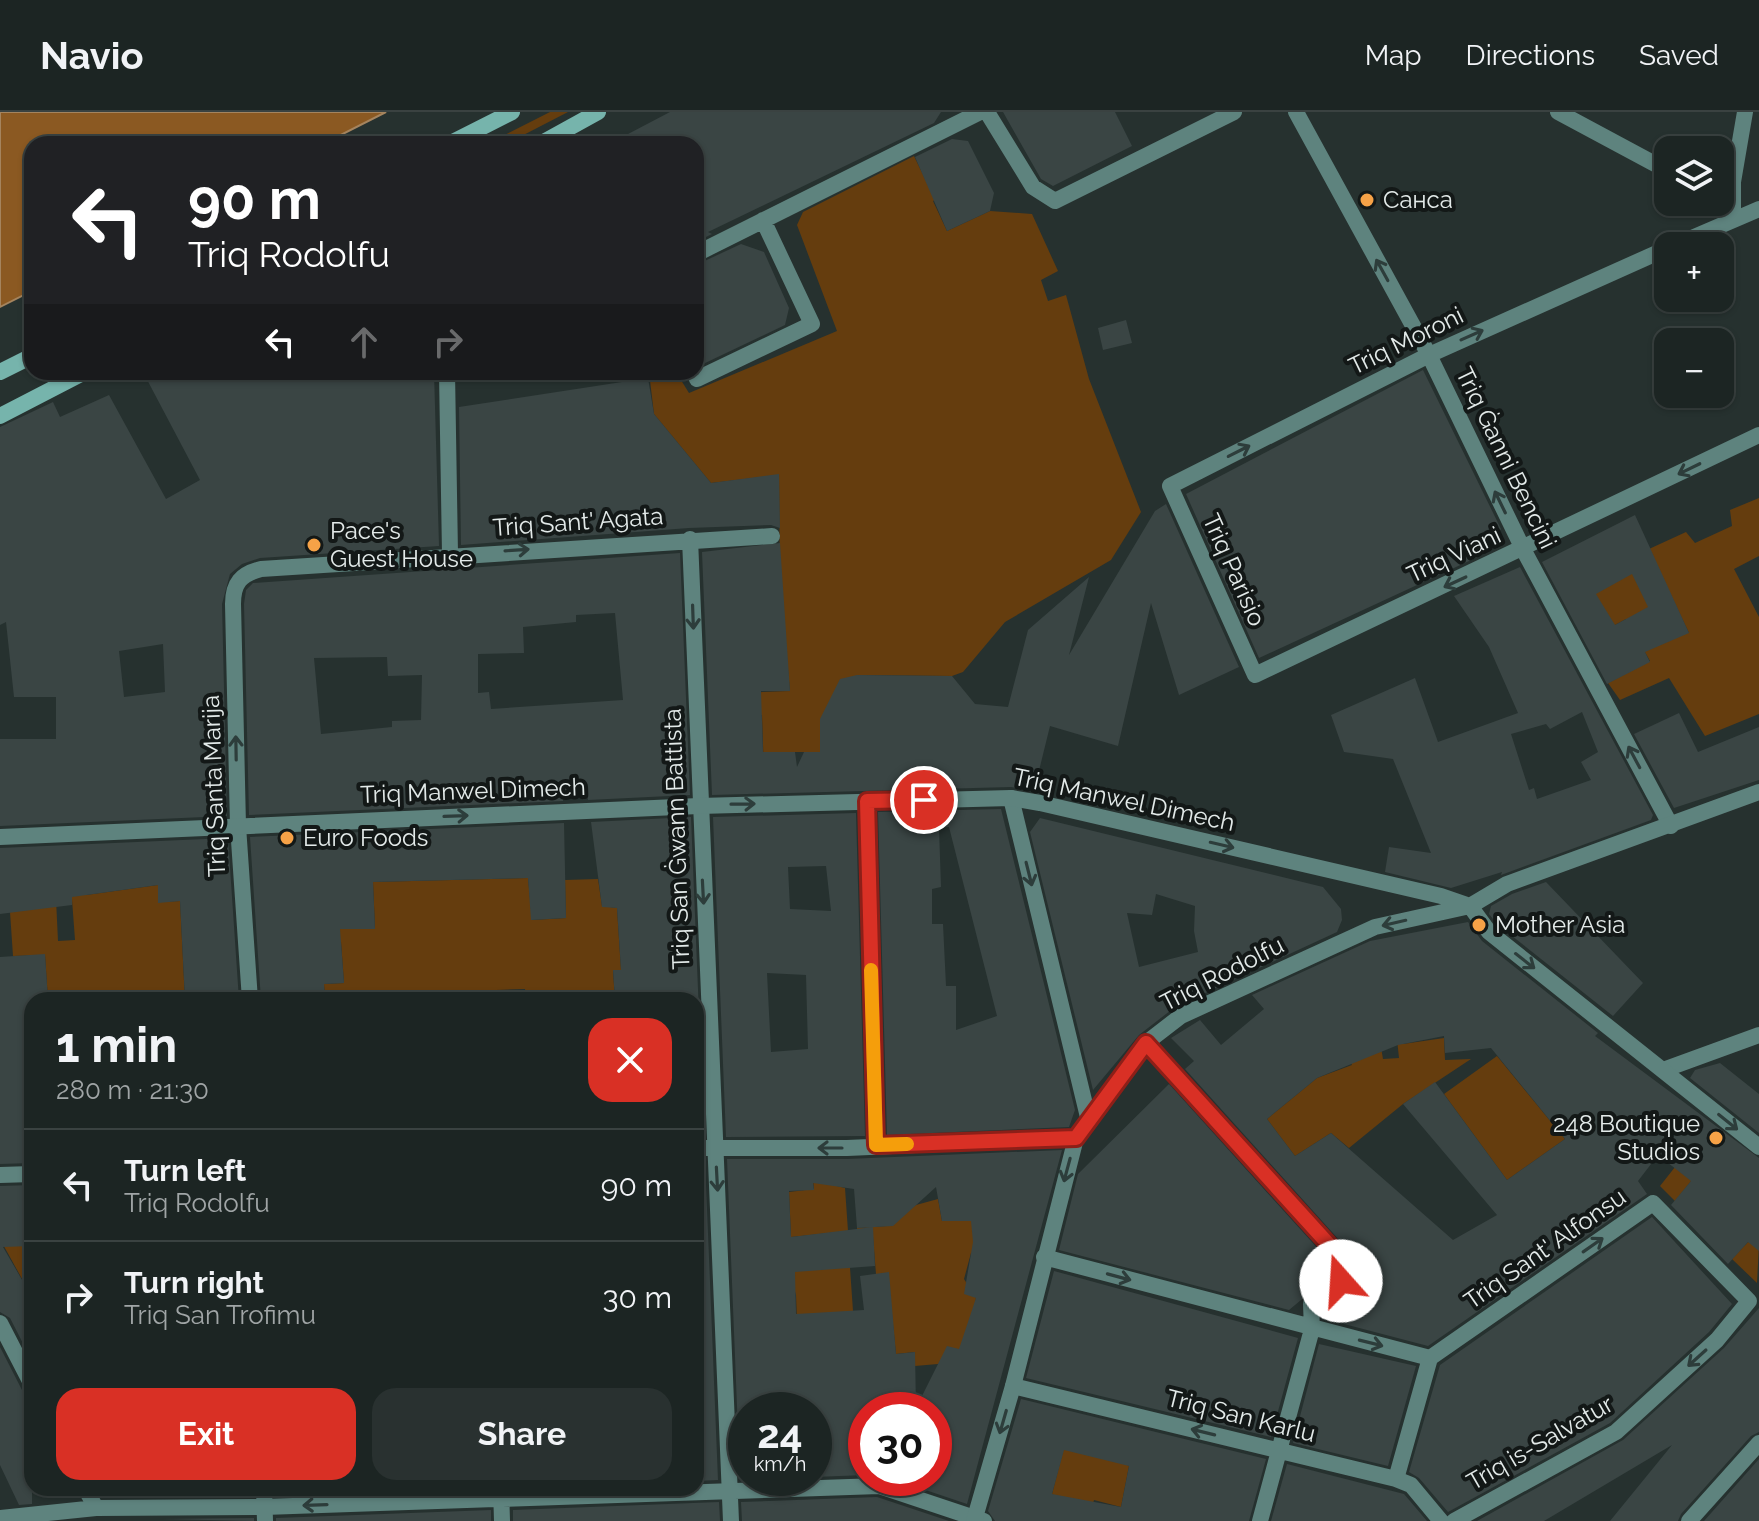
<!DOCTYPE html>
<meta charset="utf-8">
<style>
body{margin:0;font-family:Raleway,sans-serif;background:#293130;color:#f1f3f6;height:100vh;display:flex;flex-direction:column;font-size:30px;white-space:nowrap}
*{box-sizing:border-box;margin:0}
p{font-size:26px;color:#a0a5a6}
.icon{flex:none;width:44px;height:44px;fill:none;stroke:currentColor;stroke-width:2;stroke-linecap:round;stroke-linejoin:round}
.map{position:relative;flex:1;overflow:hidden}
.side{position:absolute;left:24px;top:880px;width:680px;height:504px;display:flex;flex-direction:column;background:#1c2523;border-radius:24px;box-shadow:0 2px 6px #0004,0 0 0 2px #3a4241}
.side>*{flex:none}
.hud{position:absolute;left:24px;top:24px;width:680px;height:244px;border-radius:24px;box-shadow:0 2px 6px #0004,0 0 0 2px #3a4241;background:#202124;color:#fff;overflow:hidden}
.fabs{position:absolute;left:1654px;top:24px;display:grid;gap:16px}
.fabs a{display:grid;place-items:center;width:80px;height:80px;border-radius:16px;background:#1c2523;box-shadow:0 2px 6px #0004,0 0 0 2px #3a4241;font-size:40px}
.speed{position:absolute;left:728px;top:1280px;display:flex;gap:16px;font-size:40px;font-weight:700;text-align:center}
.speed>*{display:grid;place-content:center;width:104px;height:104px;border-radius:50%;background:#1c2523;box-shadow:0 2px 6px #0004,0 0 0 2px #3a4241;line-height:1}
.speed small{font-size:20px;font-weight:400}
.speed .limit{border:12px solid #d22;background:#fff;color:#111}
.pin{position:absolute;display:grid;place-items:center;width:68px;height:68px;color:#fff;margin:-34px;border:4px solid #fff;border-radius:50%;box-shadow:0 2px 8px #0007}
.me{position:absolute;width:88px;margin:-44px;rotate:341deg;stroke-linejoin:round;filter:drop-shadow(0 0 6px #0008)}
.turn{display:flex;align-items:center;gap:28px;height:168px;padding:0 32px;font-size:36px}
.turn .icon{width:104px;height:104px;stroke-width:2.5}
.turn b{display:block;font-size:56px;line-height:68px}
.lanes{display:flex;align-items:center;height:76px;padding:0 32px;background:#0003;justify-content:center;gap:40px;direction:ltr}
.lanes .off{opacity:.35}
.round{display:grid;place-items:center;flex:none;width:84px;height:84px;border-radius:24px;background:#293130}
.headline{display:flex;align-items:center;justify-content:space-between;height:136px;padding:0 32px}
h1{font-size:48px;font-weight:700;line-height:60px}
.action{display:flex;gap:16px;margin-top:auto;padding:16px 32px}
.action a{flex:1;height:92px;border-radius:24px;background:#d93025;color:#fff;font-size:32px;font-weight:700;line-height:92px;text-align:center}
.action a+a{background:#293130;color:#f1f3f6}
ul{padding:0;list-style:none}
li{display:flex;align-items:center;gap:24px;height:112px;padding:0 32px;border-top:2px solid #3a4241}
li div{flex:1}
li b{display:block;font-size:30px}
li em{font-style:normal}
header{display:flex;align-items:center;gap:48px;box-sizing:border-box;height:112px;padding:0 40px;background:#1c2523;border-bottom:2px solid #3a4241}
header strong{font-size:38px}
nav{display:flex;gap:44px;margin-inline-start:auto;font-size:28px}
.map>svg:first-child{display:block}
.green{fill:#653d0e}
.water{fill:#8b5922;stroke:#a5845e;stroke-width:2}
.building{fill:#3a4544;fill-rule:evenodd}
.lines{fill:none;stroke-linecap:round;stroke-linejoin:round}
.minor{stroke:#5e837e;stroke-width:16}
.tertiary{stroke:#5e837e;stroke-width:16}
.secondary{stroke:#76b4ac;stroke-width:16}
.oneway{stroke:#2d3d3b}
.route-casing{stroke:#8d1f18;stroke-width:20}
.route{stroke:#d93025;stroke-width:14}
.slow{stroke:#f59e0b;stroke-width:14}
.poi-dot{fill:#f6a247;stroke:#131817;stroke-width:3}
.labels{text-anchor:middle;stroke-width:8;stroke-linejoin:round;paint-order:stroke}
.poi-label{font-size:24px;fill:#e3eae9;stroke:#131817;text-anchor:start}
.street-label{font-size:24px;fill:#e3eae9;stroke:#131817}
</style>
<header>
<strong>Navio</strong>
<nav><a>Map</a><a>Directions</a><a>Saved</a></nav>
</header>
<div class="map">
<svg width="1759" height="1409" viewBox="0 0 1759 1409">
<rect width="100%" height="100%" fill="#26312f"/>
<path class="green" d="M550,0H568L506,32H487Z
M914,44L928,73L947,82L933,89L947,119L990,99L1032,102L1058,159L1041,168L1048,189L1066,183L1089,267L1141,400L1111,448L1005,510L963,560L952,564L857,563L820,640H788V660L764,662L762,603L741,602L740,581L790,579L780,470L779,363L711,371L654,302L649,260H676L689,281L837,219L797,113L803,100Z
M1759,386V444L1734,457L1759,505V602L1705,624L1669,566L1620,588L1608,571L1650,549L1626,507L1615,513L1572,495L1630,458L1689,521L1649,437L1686,420L1695,431L1732,414L1730,398Z
M69,747L86,783L158,773L159,790L180,789L185,888H48L45,843L13,844L10,800L56,787L58,829L75,828Z
M352,762L355,817L375,816L373,770L528,766L532,808L566,806L565,768L598,767L602,794L617,796L621,858L613,859L615,888H526L525,877L415,881V888H325L324,872L344,871L341,830L321,831Z
M1378,918L1383,947L1399,946L1397,927L1402,926L1403,932L1444,926L1445,948L1471,947L1403,992L1349,1036L1331,1021L1295,1044L1267,1007L1317,966L1352,953L1338,928Z
M1497,944L1565,1027L1507,1068L1444,982Z
M1679,1050L1696,1063L1675,1089L1660,1074Z
M813,1068L845,1076L848,1119L791,1125L789,1080L814,1077Z
M938,1087L942,1109L984,1107L993,1134L971,1141L964,1167L976,1186L966,1239L938,1252L915,1254V1240L896,1242L890,1182L876,1162L873,1125L858,1126L857,1116L887,1114L916,1093Z
M0,1113L24,1134H32V1185L0,1127Z
M848,1127L853,1199L797,1209L796,1183L789,1160Z
M1748,1130L1759,1132L1757,1171L1732,1147Z
M1068,1320L1129,1354L1121,1395L1094,1388L1088,1409L1052,1382Z"/>
<path class="water" d="M0,0H386L323,32H32V179L0,195Z"/>
<path class="building" d="M670,0H941L934,11L708,120L712,122L696,130V32H609Z
M1003,0H1115L1132,34L1053,74L1041,67Z
M952,27L968,29L994,81L990,99L947,119L915,45Z
M741,132L764,140L789,196L785,213L703,252L696,248V153Z
M1126,208L1132,231L1103,238L1098,216Z
M1423,258L1501,417L1482,443L1259,546L1186,382Z
M143,260H434L439,434L260,446L242,452L230,462L222,492L227,704L0,714V627H56V585H14L6,510L0,513V315L53,290L60,305L109,283L166,387L200,368ZM163,532L165,580L124,585L119,539Z
M648,266L654,302L711,371L779,362L780,416L771,413L689,416L461,433L459,295Z
M1166,392L1239,555L1179,583L1151,491L1118,634L1050,614L1034,679L1011,675L712,683L702,440L780,431L790,579H761L763,640H795L797,655L804,640H820V607L840,567L857,563L952,564L975,592L1008,595L1028,518L1089,465L1069,543L1155,399Z
M1635,403L1689,521L1645,540L1650,550L1607,572L1542,450ZM1632,462L1648,495L1615,513L1596,482Z
M680,441L690,683L588,688L586,676L563,678V689L249,703L244,492L246,478L253,471ZM615,501L623,588L491,597L489,580L478,581V542L524,541L523,515L576,510V503ZM387,545L388,564L422,563L421,608L392,609V615L321,622L314,546Z
M1520,455L1653,703L1651,708L1501,763L1502,760L1451,776L1385,760L1389,735L1431,741L1393,647L1344,640L1331,603L1415,566L1438,630L1518,601L1489,535L1454,484ZM1582,600L1598,640L1581,650L1591,668L1537,687L1534,676L1529,678L1511,622L1546,612L1550,617Z
M1679,601L1698,640L1759,615V668L1674,696L1634,622Z
M1001,697L1075,998L1069,1015L887,1023L878,700ZM949,715L997,904L956,918V874H946L943,812H932V777L941,775L939,716Z
M856,701L865,1024L726,1025L713,705ZM826,754L831,799L790,797L788,755ZM767,861L806,863L808,937L771,940Z
M691,705L704,1025H696V888H615L613,858H621L617,796L602,795L591,710Z
M1040,706L1323,775L1341,797L1342,808L1337,820L1175,895L1139,923L1093,978L1030,720ZM1156,782L1195,794L1194,819L1198,840L1139,855L1127,801L1152,803Z
M564,711L566,806L531,808L528,766L373,770L375,817H340L344,871L324,872L325,888H261L250,725Z
M228,726L239,888H185L180,789L158,791V773L72,785V793L0,802V736Z
M1546,770L1643,871L1613,904L1497,812L1489,802L1491,794L1512,782Z
M1468,810L1482,829L1598,921L1595,924L1759,1046V1139L1748,1130L1728,1152L1671,1093L1691,1069L1658,1043L1638,1069L1647,1082L1428,1234L1325,1207L1322,1197L1351,1173L1350,1140L1185,957L1194,949L1171,926L1200,908L1221,933L1264,897L1252,883L1370,829ZM1444,924L1445,941L1491,936L1565,1027L1507,1068L1435,970L1403,992L1497,1103L1453,1128L1331,1021L1295,1044L1267,1007L1317,966L1398,933Z
M45,842L48,888H32V1051L0,1052V845Z
M1720,951L1759,982V1021L1690,966L1695,958Z
M1169,972L1330,1150V1164L1289,1198L1059,1138L1078,1062Z
M1062,1038L967,1392L890,1366H934V1298H866V1363L814,1365V1298H746V1366H791L740,1368L727,1047H847ZM813,1071L854,1077L857,1116L893,1114L936,1075L942,1109H971L973,1130L964,1182L976,1186L959,1237L947,1234L916,1296L915,1240L896,1242L889,1160L860,1164L864,1198L796,1202L795,1160L875,1154L873,1115L791,1125L789,1079L814,1078Z
M696,1047H705L718,1368L696,1369Z
M32,1073V1134L3,1135L32,1185V1249L10,1206L0,1200V1074Z
M1652,1105L1732,1192L1709,1220L1610,1311L1448,1400L1419,1366L1409,1360L1440,1253Z
M1054,1159L1298,1226L1271,1325L1026,1266Z
M1759,1196V1320L1751,1324L1681,1402L1678,1409H1610L1672,1333L1544,1409H1477L1623,1328L1724,1236Z
M1319,1232L1416,1254L1388,1354L1293,1331Z
M0,1235L22,1278L32,1284V1392L19,1393L0,1353Z
M1021,1287L1266,1347L1249,1409H995L988,1399ZM1064,1338L1129,1354L1121,1395L1052,1382Z
M1759,1347V1409H1704Z
M1287,1352L1404,1382L1427,1409H1271Z
M161,1376H253V1384L161,1385Z
M275,1376H490L275,1384Z
M877,1385L949,1409H742L741,1390Z
M719,1390L720,1409H513V1398Z
M491,1398V1409H276V1406Z
M254,1406V1409L161,1407Z"/>
<g class="lines">
<path class="minor" d="M987,0L1033,75L1055,89L1234,0
M1296,0L1429,243L1523,437L1671,714
M1558,0L1668,59
M1715,90L1733,107
M1733,107V70L1745,0
M1673,134L1759,97
M1668,136L1429,243L1170,374L1255,563L1759,323
M696,142L980,0
M447,260L450,442
M694,260L697,267L812,212L763,108
M690,427L731,1409
M1011,686L1088,1005
M867,689L876,1033
M250,888L238,714L233,492C233,471 241,462 261,457L772,424
M1146,931L1341,1146V1169L1311,1192L1312,1217L1260,1409
M1663,958L1759,923
M696,1036H847L1076,1026
M0,1063L32,1062
M1044,1145L1430,1246L1653,1091L1749,1189L1717,1228L1616,1320L1454,1409
M0,1211L32,1273
M1013,1274L1396,1367L1411,1373L1441,1409
M1396,1367L1430,1246
M85,1376L96,1396
M264,1376L265,1409
M501,1376L502,1409
M0,1406L96,1396L264,1395L879,1374L984,1409
M1689,1409L1759,1331"/>
<path class="tertiary" d="M0,725L699,694L1011,686L1040,691L1441,784L1470,794L1489,820L1759,1035
M974,1409L1013,1274L1076,1026L1146,931L1181,904L1375,815L1470,794L1507,772L1759,680"/>
<path class="secondary" d="M449,32L512,0
M540,32L598,0
M0,260L32,244
M0,304L85,260"/>
</g>
<defs><path id="oneway-shaft" d="M-6 0H5M1.5-3L5.5 0L1.5 3" fill="none" stroke-width="1.6" stroke-linecap="round" stroke-linejoin="round" transform="scale(2)"/></defs>
<g class="oneway">
<use href="#oneway-shaft" transform="translate(1382 158) rotate(-119)"/>
<use href="#oneway-shaft" transform="translate(1472 223) rotate(-24)"/>
<use href="#oneway-shaft" transform="translate(1239 339) rotate(-27)"/>
<use href="#oneway-shaft" transform="translate(1689 357) rotate(154)"/>
<use href="#oneway-shaft" transform="translate(1500 390) rotate(-116)"/>
<use href="#oneway-shaft" transform="translate(517 438) rotate(-4)"/>
<use href="#oneway-shaft" transform="translate(1455 470) rotate(155)"/>
<use href="#oneway-shaft" transform="translate(693 505) rotate(88)"/>
<use href="#oneway-shaft" transform="translate(236 636) rotate(-91)"/>
<use href="#oneway-shaft" transform="translate(1634 645) rotate(-118)"/>
<use href="#oneway-shaft" transform="translate(743 692) rotate(-1)"/>
<use href="#oneway-shaft" transform="translate(456 704) rotate(-2)"/>
<use href="#oneway-shaft" transform="translate(1222 733) rotate(13)"/>
<use href="#oneway-shaft" transform="translate(1029 762) rotate(76)"/>
<use href="#oneway-shaft" transform="translate(703 780) rotate(87)"/>
<use href="#oneway-shaft" transform="translate(1394 811) rotate(167)"/>
<use href="#oneway-shaft" transform="translate(1525 849) rotate(38)"/>
<use href="#oneway-shaft" transform="translate(1728 1010) rotate(39)"/>
<use href="#oneway-shaft" transform="translate(830 1036) rotate(-180)"/>
<use href="#oneway-shaft" transform="translate(1067 1058) rotate(105)"/>
<use href="#oneway-shaft" transform="translate(717 1067) rotate(87)"/>
<use href="#oneway-shaft" transform="translate(1593 1133) rotate(-35)"/>
<use href="#oneway-shaft" transform="translate(1119 1165) rotate(15)"/>
<use href="#oneway-shaft" transform="translate(1371 1231) rotate(14)"/>
<use href="#oneway-shaft" transform="translate(1697 1246) rotate(138)"/>
<use href="#oneway-shaft" transform="translate(1003 1310) rotate(106)"/>
<use href="#oneway-shaft" transform="translate(1203 1320) rotate(-166)"/>
<use href="#oneway-shaft" transform="translate(315 1393) rotate(178)"/>
</g>
<g class="lines">
<defs>
<path id="route" d="M924,688L867,689L876,1033L1076,1026L1146,931L1341,1146V1169"/>
</defs>
<use href="#route" class="route-casing"/>
<use href="#route" class="route"/>
<path class="slow" d="M871,858L876,1033L907,1032"/>
</g>
<g class="poi-dot">
<circle cx="1367" cy="88" r="8"/>
<circle cx="314" cy="433" r="8"/>
<circle cx="287" cy="726" r="8"/>
<circle cx="1479" cy="813" r="8"/>
<circle cx="1716" cy="1026" r="8"/>
</g>
<g class="labels">
<g class="poi-label">
<text x="1383" y="96">Санса</text>
<text x="330" y="427">Pace's<tspan x="330" dy="28">Guest House</tspan></text>
<text x="303" y="734">Euro Foods</text>
<text x="1495" y="821">Mother Asia</text>
<text x="1700" y="1020" text-anchor="end">248 Boutique<tspan x="1700" dy="28">Studios</tspan></text>
</g>
<g class="street-label">
<text transform="translate(1406 229) rotate(-26)" y="8">Triq Moroni</text>
<text transform="translate(1506 346) rotate(64)" y="8">Triq Ġanni Bencini</text>
<text transform="translate(578 410) rotate(-4)" y="8">Triq Sant' Agata</text>
<text transform="translate(1454 443) rotate(-25)" y="8">Triq Viani</text>
<text transform="translate(1234 458) rotate(66)" y="8">Triq Parisio</text>
<text transform="translate(214 674) rotate(-92)" y="8">Triq Santa Marija</text>
<text transform="translate(473 679) rotate(-2)" y="8">Triq Manwel Dimech</text>
<text transform="translate(1124 688) rotate(12)" y="8">Triq Manwel Dimech</text>
<text transform="translate(677 727) rotate(-92)" y="8">Triq San Ġwann Battista</text>
<text transform="translate(1222 862) rotate(-27)" y="8">Triq Rodolfu</text>
<text transform="translate(1545 1137) rotate(-35)" y="8">Triq Sant' Alfonsu</text>
<text transform="translate(1241 1304) rotate(14)" y="8">Triq San Karlu</text>
<text transform="translate(1540 1331) rotate(-30)" y="8">Triq is-Salvatur</text>
</g>
</g>
</svg>
<div class="fabs">
<a><svg class="icon" aria-label="layers" viewBox="0 0 24 24"><path d="M12 4l9 5-9 5-9-5zM3 14l9 5 9-5"/></svg></a>
<a>+</a>
<a>−</a>
</div>
<div class="speed"><div>24<small>km/h</small></div><div class="limit">30</div></div>
<div class="pin" style="left:924px;top:688px;background:#d93025"><svg class="icon" aria-label="arrive" viewBox="0 0 24 24"><path d="M6 21V4h12l-3 4 3 4H6"/></svg></div>
<svg class="me" style="left:1341px;top:1169px" viewBox="-20 -20 40 40"><circle r="19" fill="#fff"/><path d="M0-13L10 11 0 6-10 11z" fill="#d93025"/></svg>
<div class="hud">
<div class="turn"><svg class="icon" aria-label="left" viewBox="0 0 24 24"><path d="M17 20v-9H6M10 6l-5 5 5 5"/></svg><div><b>90 m</b>Triq Rodolfu</div></div>
<div class="lanes"><svg class="icon" aria-label="left" viewBox="0 0 24 24"><path d="M17 20v-9H6M10 6l-5 5 5 5"/></svg><svg class="icon off" aria-label="ahead" viewBox="0 0 24 24"><path d="M12 20V5M6 11l6-6 6 6"/></svg><svg class="icon off" aria-label="right" viewBox="0 0 24 24"><path d="M7 20v-9h11M14 6l5 5-5 5"/></svg></div>
</div>
<section class="side">
<div class="headline"><div><h1>1 min</h1><p>280 m · 21:30</p></div><a class="round" style="background:#d93025;color:#fff"><svg class="icon" aria-label="close" viewBox="0 0 24 24"><path d="M6 6l12 12M18 6L6 18"/></svg></a></div>
<ul>
<li><svg class="icon" aria-label="left" viewBox="0 0 24 24"><path d="M17 20v-9H6M10 6l-5 5 5 5"/></svg><div><b>Turn left</b><p>Triq Rodolfu</p></div><em>90 m</em></li>
<li><svg class="icon" aria-label="right" viewBox="0 0 24 24"><path d="M7 20v-9h11M14 6l5 5-5 5"/></svg><div><b>Turn right</b><p>Triq San Trofimu</p></div><em>30 m</em></li>
</ul>
<div class="action"><a>Exit</a><a>Share</a></div>
</section>
</div>
